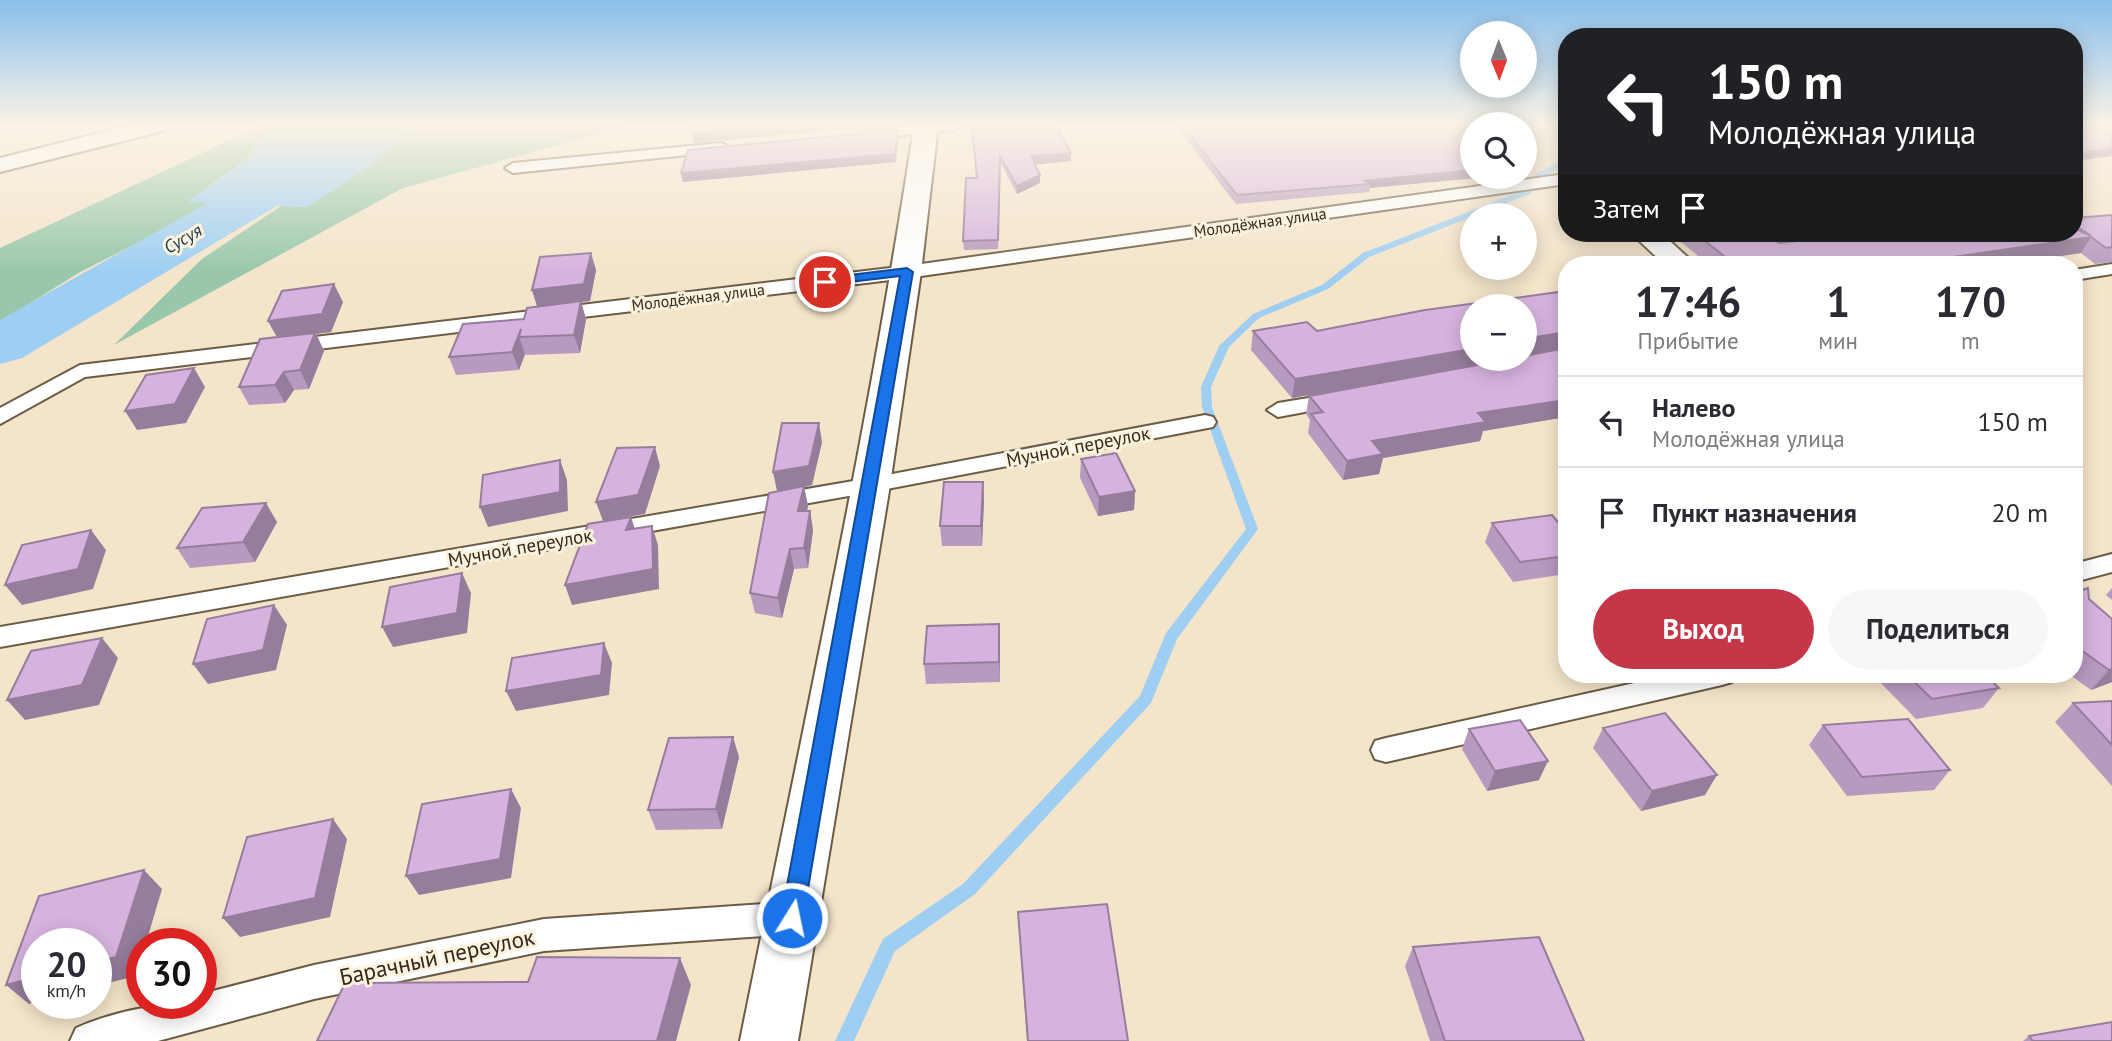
<!DOCTYPE html>
<html lang="ru">
<meta charset="utf-8">
<style>
body{margin:0;font-family:"PT Sans",sans-serif;background:#f7f7f7;color:#2b2b33;height:100vh;display:flex;flex-direction:column;font-size:26px;white-space:nowrap}
*{box-sizing:border-box;margin:0}
p{font-size:23px;color:#7c7c81}
.icon{flex:none;width:38px;height:38px;fill:none;stroke:currentColor;stroke-width:2;stroke-linecap:round;stroke-linejoin:round}
.map{position:relative;flex:1;overflow:hidden}
.side{position:absolute;left:1558px;top:256px;width:525px;height:427px;display:flex;flex-direction:column;background:#fff;border-radius:28px;box-shadow:0 4px 18px #0003}
.side>*{flex:none}
.top-card{position:absolute;left:1558px;top:28px;width:525px;height:214px;border-radius:28px;box-shadow:0 4px 18px #0003;background:#202124;color:#fff;overflow:hidden}
.needle{width:46px;rotate:179deg}
.fabs{position:absolute;left:1460px;top:21px;display:grid;gap:14px}
.fabs a{display:grid;place-items:center;width:77px;height:77px;border-radius:50%;background:#fff;box-shadow:0 4px 18px #0003;font-size:35px}
.speed{position:absolute;left:21px;top:928px;display:flex;gap:14px;font-size:35px;font-weight:700;text-align:center}
.speed>*{display:grid;place-content:center;width:91px;height:91px;border-radius:50%;background:#fff;box-shadow:0 4px 18px #0003;line-height:1}
.speed small{font-size:18px;font-weight:400}
.speed .limit{border:10px solid #d22;background:#fff;color:#111}
.pin{position:absolute;display:grid;place-items:center;width:60px;height:60px;color:#fff;margin:-30px;border:4px solid #fff;border-radius:50%;box-shadow:0 2px 7px #0007}
.me{position:absolute;width:77px;margin:-38px;rotate:10deg;stroke-linejoin:round;filter:drop-shadow(0 0 5px #0008)}
.turn{display:flex;align-items:center;gap:24px;height:147px;padding:0 35px;font-size:32px}
.turn .icon{width:91px;height:91px;stroke-width:2.5}
.turn b{display:block;font-size:49px;line-height:60px}
.then{display:flex;align-items:center;height:66px;padding:0 35px;background:#0003;gap:14px;font-size:26px}
.eta{display:flex;justify-content:space-evenly;align-items:center;height:119px;text-align:center}
.eta b{font-size:42px;font-weight:700;line-height:49px}
.primary-button{display:flex;gap:14px;margin-top:auto;padding:14px 35px}
.primary-button a{flex:1;height:80px;border-radius:42px;background:#c63649;color:#fff;font-size:28px;font-weight:700;line-height:80px;text-align:center}
.primary-button a+a{background:#f7f7f7;color:#2b2b33}
ul{padding:0;list-style:none}
li{display:flex;align-items:center;gap:21px;height:91px;padding:0 35px;border-top:2px solid #e1e1e2}
li div{flex:1}
li b{display:block;font-size:26px}
li em{font-style:normal}
.map>svg:first-child{display:block}
.green{fill:#98c7ac}
.water{fill:#9ecff3}
.lines{fill:none;stroke-linecap:round;stroke-linejoin:round}
.stream{fill:#9ecff3;fill-rule:evenodd}
.river{fill:#9ecff3;fill-rule:evenodd}
.lane-casing{stroke:#6a5c45;stroke-width:4}
.street-casing{stroke:#6a5c45;stroke-width:4}
.lane{fill:#fff;fill-rule:evenodd}
.street{fill:#fff;fill-rule:evenodd}
.wall{fill:#b89ac0;fill-rule:evenodd}
.shaded-wall{fill:#967d9c}
.building{fill:#d6b3df;stroke:#967d9c;stroke-width:2}
.route{fill:#1a73e8;stroke:#114b97;stroke-width:2}
.labels{text-anchor:middle;stroke-width:6;stroke-linejoin:round;paint-order:stroke}
.far-street-label{font-size:16px;fill:#2f291f;stroke:#fff2dc}
.far-water-label{font-size:18px;font-style:italic;fill:#113750;stroke:#fff2dc}
.street-label{font-size:19px;fill:#2f291f;stroke:#fff2dc}
.near-street-label{font-size:23px;fill:#2f291f;stroke:#fff2dc}
</style>
<div class="map">
<svg width="2112" height="1041" viewBox="0 0 2112 1041">
<rect width="100%" height="100%" fill="#f4e4ca"/>
<path class="green" d="M260,126H268L248,158L189,201L217,203L80,272L0,322V248Z
M414,126H628L403,188L114,345L202,259L281,206L307,207L377,161Z"/>
<path class="water" d="M268,126H414L377,161L307,207L188,202L248,158Z"/>
<g class="lines">
<path class="stream" d="M1563,159H1566V164L1542,178L1530,194L1369,257L1328,289L1259,318L1229,347L1211,387L1212,407L1258,529L1177,639L1151,703L975,894L895,951L854,1041H835L883,939L963,884L1140,696L1166,633L1246,529L1202,407L1201,387L1219,346L1253,314L1322,285L1363,253L1524,190L1536,174Z"/>
<path class="river" d="M335,126H383L359,157L22,358L0,364V320L325,137Z"/>
<defs>
<path id="lane" d="M911,126H962L955,130L865,139L858,135L865,131Z
M721,143L726,145V151L513,173L505,168L513,163Z
M1566,174V184L907,278L85,377L0,424V408L80,365L907,266Z
M2112,264V274L2074,280V270Z
M1339,393L1350,399L1347,404L1278,417L1267,410L1278,403Z
M1205,415L1213,417L1216,422L1213,427L871,492L0,647V627L871,478Z
M2112,554V572L2074,582V564Z
M1675,674H1736L1732,682L1722,685L1386,762L1375,759L1371,750L1375,741L1386,738Z
M792,902L804,907L809,918L804,929L792,934L544,951L314,999L158,1041H70L76,1028C115,1011 159,1003 201,1003V994L314,965L544,919Z"/>
<path id="street" d="M127,126H167L163,131L0,172V158Z
M914,126H938L921,272L890,485L798,1041H740C801,737 868,433 914,126Z
M1631,233H1661L1695,264H1664Z"/>
</defs>
<use href="#lane" class="lane-casing"/>
<use href="#street" class="street-casing"/>
<use href="#lane" class="lane"/>
<use href="#street" class="street"/>
</g>
<path class="wall" d="M971,126L1071,161L1035,164L1040,175V183L1017,194L1001,164L998,249L964,250L963,241L977,178Z
M1176,126H1472L1370,188L1369,192L1236,204Z
M2112,215V262L2095,264L2081,253L2005,264H1708L1670,233H1765L1779,243L2074,233V218Z
M596,270L590,301L581,302L586,319L580,353L526,355L525,354L519,370L456,375L449,357L524,319L537,307L532,290Z
M1566,291V417L1483,431L1480,441L1383,458L1379,474L1343,480L1308,433L1310,420L1306,414L1309,396L1444,371L1292,398L1251,350L1253,331L1307,322L1317,331L1425,310ZM1472,306H1524V359H1472Z
M343,302L331,332L316,334L324,351L309,389L294,390L285,403L249,405L239,387L277,337L268,321Z
M822,442L812,485L804,487L808,506L807,511H810L813,530L808,568L794,569L782,618L755,613L750,593L777,491Z
M1081,459L1135,491L1134,510L1098,516L1080,478Z
M983,482L984,501L982,546H942L940,526Z
M277,522L255,562L190,568L177,548Z
M1492,523L1566,532V574L1513,582L1485,542Z
M2112,588V600L2106,595Z
M2074,593L2089,599L2112,682L2091,690L2069,674H2074Z
M999,624L1000,682L926,684L924,664Z
M1872,674H1984L1999,688L1983,708L1916,719Z
M2112,701V786L2055,722L2073,703Z
M1823,725L1950,770L1934,790L1847,796L1809,745Z
M1603,728L1705,795L1641,811L1593,748Z
M1469,729L1539,780L1487,791L1462,749Z
M739,757L722,829L656,830L648,810Z
M1018,912L1128,1041H1027Z
M1413,947L1584,1041H1430L1405,966Z
M2029,1036L2112,1041H2023Z"/>
<path class="shaded-wall" d="M766,126H880L694,143L692,133Z
M898,130V138L896,162L683,182L681,173Z
M2112,148V156L2074,161V154Z
M1071,153V161L1031,165V156Z
M1472,170V177H1488L1370,188L1371,184L1365,181Z
M1040,175V183L1017,194V186Z
M2091,237L2081,253L2005,264H1931L1933,260Z
M591,253L596,270L590,301L581,302L586,319L580,353L574,335L538,308L532,290Z
M334,284L343,302L331,332L316,334L324,351L309,389L300,370L278,339L268,321Z
M521,329L519,337L525,354L519,370L512,352Z
M1566,332V349L1524,357V339Z
M1472,349V359H1513L1292,398L1295,379Z
M194,368L205,387L186,423L137,430L125,411Z
M284,372L294,390L285,403L275,385Z
M1566,400V417L1483,431L1480,441L1383,458L1379,474L1343,480L1347,461L1372,441L1478,413Z
M819,423L822,442L812,485L804,487L808,506L802,531L777,491L773,472Z
M655,447L660,466L645,514L603,521L596,502Z
M560,460L567,480L568,511L488,527L480,507Z
M983,482L984,501L982,546L981,526Z
M1135,491L1134,510L1098,516L1099,497Z
M266,503L277,522L255,562L243,542Z
M810,511L813,530L808,568L804,548Z
M631,517L637,536L626,530Z
M652,526L658,545L659,589L572,605L565,585Z
M91,530L106,550L93,589L22,605L5,585Z
M790,549L794,569L782,618L778,598Z
M462,573L471,593L467,633L393,647L382,627Z
M274,605L287,625L276,670L208,684L193,664Z
M999,624L1000,644V682L999,662Z
M102,638L118,658L99,705L25,720L7,700Z
M604,643L612,663L609,695L516,711L506,691Z
M2112,669V682L2091,690L2109,670Z
M733,737L739,757L722,829L716,809Z
M1548,761L1539,780L1487,791L1495,771Z
M1717,775L1705,795L1641,811L1652,791Z
M511,789L521,808L511,878L419,895L406,876Z
M333,819L347,839L330,917L240,937L223,918Z
M144,870L162,889L146,943H142V957L136,976L96,986V962Z
M680,958L691,985L676,1041H657Z
M37,977V1001L29,1004L6,985Z"/>
<path class="building" d="M694,126H766L692,133Z
M972,126H1056L1071,153L1031,156L1040,175L1017,186L1000,156L998,240L963,241L966,178H977Z
M1183,126H1472V170L1365,181L1371,184L1237,195Z
M2074,126H2112V148L2074,154Z
M898,130L895,154L681,173L688,150Z
M2112,215V247L2106,248L2091,237L1933,260L1880,264H1734L1695,233H1765L1779,243L1871,233H2074V228L2091,236L2074,224V218Z
M591,253L584,284L532,290L540,257Z
M334,284L322,314L268,321L282,291Z
M1566,291V332L1524,339V306H1472V349L1295,379L1253,331L1307,322L1317,331L1425,310Z
M581,301L574,335L519,337L521,329L512,352L449,357L463,324L524,319L527,308Z
M315,333L300,370L284,372L275,385L239,387L260,339Z
M1566,348V400L1478,413L1486,422L1372,441L1383,454L1347,461L1311,414L1323,412L1309,396L1510,359H1524V356Z
M194,368L175,404L125,411L146,375Z
M782,423H819L809,466L773,472Z
M655,447L638,495L596,502L617,448Z
M1116,453L1135,491L1099,497L1081,459Z
M560,460V492L480,507L483,475Z
M944,482H983L981,526H940Z
M804,486L798,511H810L804,548L790,549L778,598L750,593L769,493Z
M266,503L243,542L177,548L202,508Z
M1552,515L1566,532V556L1520,562L1492,523Z
M631,517L626,530L652,526L653,569L565,585L588,524Z
M91,530L78,569L5,585L22,545Z
M462,573L457,613L382,627L390,587Z
M2088,588L2089,599L2112,619V669L2109,670L2074,645V593Z
M274,605L263,650L193,664L207,619Z
M999,624V662L924,664L927,626Z
M102,638L82,685L7,700L31,651Z
M604,643L601,675L506,691L512,658Z
M1906,674H1984L1999,688L1932,699Z
M2112,701V745L2073,703Z
M1665,713L1717,775L1652,791L1603,728Z
M1908,719L1950,770L1862,777L1823,725Z
M1520,720L1548,761L1495,771L1469,729Z
M733,737L716,809L648,810L669,738Z
M511,789L500,859L406,876L422,804Z
M333,819L315,898L223,918L247,837Z
M144,870L116,957L96,962V943H37V977L6,985L39,896Z
M1107,904L1128,1041H1028L1018,912Z
M1539,937L1584,1041H1445L1413,947Z
M537,957L680,958L657,1041H317L345,983L528,982Z
M2112,1022V1041H2033L2029,1036Z"/>
<linearGradient id="sky" x2="0" y2="1"><stop stop-color="#8abfec"/><stop offset="0.46" stop-color="#faf3e7"/><stop offset="1" stop-color="#faf3e7" stop-opacity="0"/></linearGradient>
<rect width="2112" height="272" fill="url(#sky)"/>
<path class="route" d="M907,268L913,272L803,918L800,925L792,928L784,925L781,918L900,276L825,285L819,282L825,278Z"/>
<g class="labels">
<g class="far-street-label">
<text transform="translate(1260 222) rotate(-8)" y="6">Молодёжная улица</text>
<text transform="translate(698 297) rotate(-7)" y="6">Молодёжная улица</text>
</g>
<g class="far-water-label">
<text transform="translate(183 239) rotate(-30)" y="6">Сусуя</text>
</g>
<g class="street-label">
<text transform="translate(1078 446) rotate(-11)" y="7">Мучной переулок</text>
<text transform="translate(520 547) rotate(-10)" y="7">Мучной переулок</text>
</g>
<g class="near-street-label">
<text transform="translate(437 957) rotate(-12)" y="8">Барачный переулок</text>
</g>
</g>
</svg>
<div class="fabs">
<a><svg class="needle" viewBox="-14 -14 28 28"><path d="M0-13l5 13h-10z" fill="#e53935"/><path d="M0 13l5-13h-10z" fill="#7c7c81"/></svg></a>
<a><svg class="icon" aria-label="search" viewBox="0 0 24 24"><circle cx="10" cy="10" r="6"/><path d="M15 15l6 6"/></svg></a>
<a>+</a>
<a>−</a>
</div>
<div class="speed"><div>20<small>km/h</small></div><div class="limit">30</div></div>
<div class="pin" style="left:825px;top:282px;background:#d93025"><svg class="icon" aria-label="arrive" viewBox="0 0 24 24"><path d="M6 21V4h12l-3 4 3 4H6"/></svg></div>
<svg class="me" style="left:792px;top:918px" viewBox="-20 -20 40 40"><circle r="17" fill="#1a73e8" stroke="#fff" stroke-width="3"/><path d="M0-11L8 9 0 5-8 9z" fill="#fff"/></svg>
<div class="top-card">
<div class="turn"><svg class="icon" aria-label="left" viewBox="0 0 24 24"><path d="M17 20v-9H6M10 6l-5 5 5 5"/></svg><div><b>150 m</b>Молодёжная улица</div></div>
<div class="then">Затем<svg class="icon" aria-label="arrive" viewBox="0 0 24 24"><path d="M6 21V4h12l-3 4 3 4H6"/></svg></div>
</div>
<section class="side">
<div class="eta">
<div><b>17:46</b><p>Прибытие</p></div>
<div><b>1</b><p>мин</p></div>
<div><b>170</b><p>m</p></div>
</div>
<ul>
<li><svg class="icon" aria-label="left" viewBox="0 0 24 24"><path d="M17 20v-9H6M10 6l-5 5 5 5"/></svg><div><b>Налево</b><p>Молодёжная улица</p></div><em>150 m</em></li>
<li><svg class="icon" aria-label="arrive" viewBox="0 0 24 24"><path d="M6 21V4h12l-3 4 3 4H6"/></svg><div><b>Пункт назначения</b></div><em>20 m</em></li>
</ul>
<div class="primary-button"><a>Выход</a><a>Поделиться</a></div>
</section>
</div>
